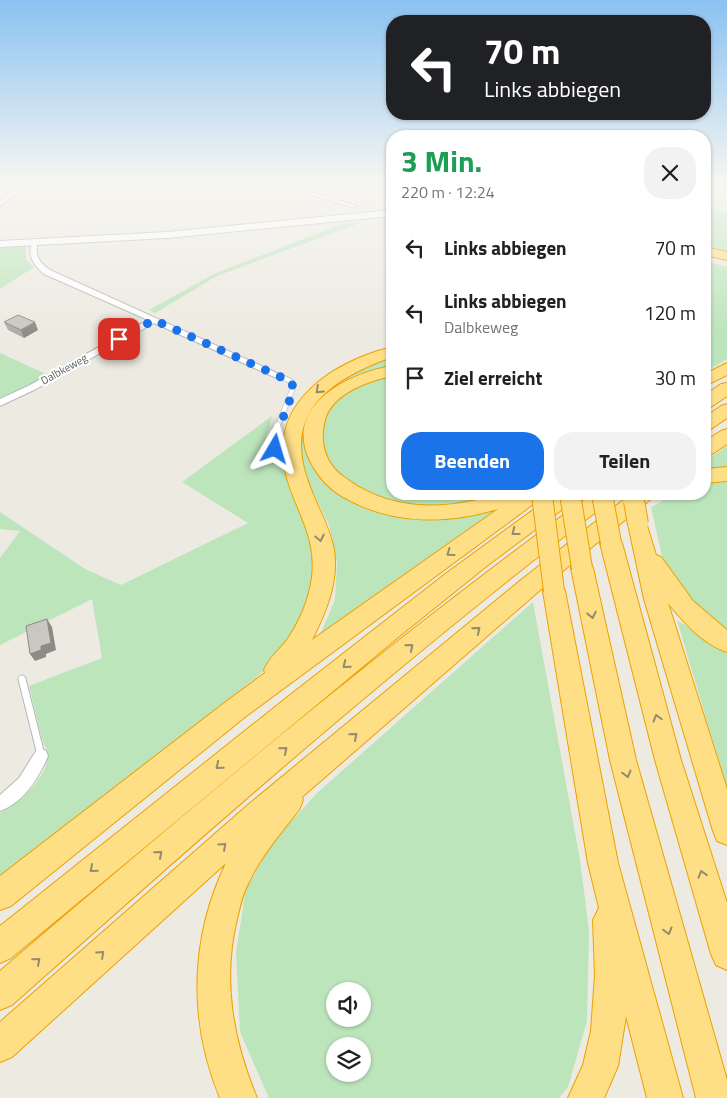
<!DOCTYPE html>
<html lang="de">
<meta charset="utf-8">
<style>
body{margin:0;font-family:"Titillium Web",sans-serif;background:#f2f2f2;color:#202124;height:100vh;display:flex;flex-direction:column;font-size:19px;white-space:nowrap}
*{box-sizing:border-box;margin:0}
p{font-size:16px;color:#757577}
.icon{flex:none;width:28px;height:28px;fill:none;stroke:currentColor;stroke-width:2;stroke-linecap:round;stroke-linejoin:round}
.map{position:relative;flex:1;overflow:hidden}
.sheet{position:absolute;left:386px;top:130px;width:325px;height:370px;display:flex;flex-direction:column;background:#fff;border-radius:20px;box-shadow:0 1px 4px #0004}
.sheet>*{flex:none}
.hud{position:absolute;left:386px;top:15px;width:325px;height:105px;border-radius:20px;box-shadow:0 1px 4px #0004;background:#202124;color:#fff;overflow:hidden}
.buttons{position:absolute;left:326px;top:982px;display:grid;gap:10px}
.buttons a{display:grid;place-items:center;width:45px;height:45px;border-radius:50%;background:#fff;box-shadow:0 1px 4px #0004;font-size:25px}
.pin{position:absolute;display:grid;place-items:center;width:42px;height:42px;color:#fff;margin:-21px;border-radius:10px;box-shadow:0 2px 8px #0006}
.me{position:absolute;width:55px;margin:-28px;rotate:7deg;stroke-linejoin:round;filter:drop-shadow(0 0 4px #0008)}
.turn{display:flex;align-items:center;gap:18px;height:105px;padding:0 15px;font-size:22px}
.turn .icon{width:65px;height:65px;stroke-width:2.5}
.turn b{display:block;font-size:35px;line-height:42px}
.round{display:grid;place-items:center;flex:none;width:52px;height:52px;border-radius:20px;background:#f2f2f2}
.overview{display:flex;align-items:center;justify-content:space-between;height:85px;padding:0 15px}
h1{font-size:30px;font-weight:700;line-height:38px;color:#1e9e55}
.primary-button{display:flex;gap:10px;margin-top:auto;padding:10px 15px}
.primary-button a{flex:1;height:58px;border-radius:20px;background:#1a73e8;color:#fff;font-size:20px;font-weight:700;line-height:58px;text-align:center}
.primary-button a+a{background:#f2f2f2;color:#202124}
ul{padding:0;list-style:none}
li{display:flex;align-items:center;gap:15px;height:65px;padding:0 15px}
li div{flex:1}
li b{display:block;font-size:19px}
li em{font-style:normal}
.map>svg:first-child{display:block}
.green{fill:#bce5bc;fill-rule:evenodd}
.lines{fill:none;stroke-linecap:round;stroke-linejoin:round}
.lane-far2-casing{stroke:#b3b7bc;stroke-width:5.5}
.lane-far1-casing{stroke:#b3b7bc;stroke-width:8}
.lane-casing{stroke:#b3b7bc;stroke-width:9}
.street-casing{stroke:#b3b7bc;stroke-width:2}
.secondary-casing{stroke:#b4b8be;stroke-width:2}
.highway-casing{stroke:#eda100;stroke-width:2}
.lane-far2{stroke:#fff;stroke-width:4.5}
.lane-far1{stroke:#fff;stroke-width:5.5}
.lane{stroke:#fff;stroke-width:7}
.street{fill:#fff;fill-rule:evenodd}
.secondary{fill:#fff;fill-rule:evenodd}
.highway{fill:#ffdf86;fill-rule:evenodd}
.highway-bridge-casing{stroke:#eda100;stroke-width:22;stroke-linecap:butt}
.highway-bridge{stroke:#ffdf86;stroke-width:20}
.wall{fill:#aeaaa5}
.shaded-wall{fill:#8d8b86}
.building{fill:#cac6c0;stroke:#8d8b86}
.oneway{stroke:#938a6f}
.route{stroke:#1a73e8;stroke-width:9;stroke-dasharray:0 16.2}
.labels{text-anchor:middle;stroke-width:4;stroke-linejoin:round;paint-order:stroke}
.far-street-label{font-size:11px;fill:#595d62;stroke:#fff}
</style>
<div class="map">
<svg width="727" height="1098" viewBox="0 0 727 1098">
<rect width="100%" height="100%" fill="#edeae1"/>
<path class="green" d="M705,205L727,213V251L705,245Z
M363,222L217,276L155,313L149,310L214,274L339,225Z
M26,246V260L34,267L0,289V248Z
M705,261L727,267V359L705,372Z
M0,353L48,375L0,400Z
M392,357V368L383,369L336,384L362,369Z
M392,375V494H499C451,511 396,511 352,482C343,476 333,469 327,459C303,414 353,381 392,375Z
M309,409L313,412L319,473L423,517L454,518L498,508L319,637L335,600L337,562L329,525L303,470L297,440Z
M272,416L262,454H284L314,542L315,578L308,608L277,659L253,680L0,877V813C20,802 51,776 47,750C46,747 43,743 42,739C37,722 34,704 29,686L102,658L92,599L0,645V558L20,531L0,529V512L85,569L121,585L248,523L182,482Z
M727,446V469L705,470V461Z
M727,481V631L678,588L662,556L651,507L676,494H705V483Z
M533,602L580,860L589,931L587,1021L568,1087L559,1098H269L240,1032L236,952L246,889L273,842L317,793ZM335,991H362V1019H335ZM335,1046H362V1074H335Z
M677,620L727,653V789Z"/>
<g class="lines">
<defs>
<path id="lane-far2" d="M276,430L293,388L292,382L284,378"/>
<path id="lane-far1" d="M276,429L270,445L275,449L290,452"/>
<path id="lane" d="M22,679L41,755"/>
<path id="street" d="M25,182H32L0,206V201Z
M267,182H278L357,206L352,207Z
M33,242L38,243C34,256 40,263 50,270L288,378L287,380H281L154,323L36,389L0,406V399L30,385L148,320L44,274C34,265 26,255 33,242Z
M41,749L46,751L48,756C38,779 24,802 0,811V795L19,778L36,751Z"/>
<path id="secondary" d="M392,210V216L167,238L0,247V241L167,232Z"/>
<path id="highway" d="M705,247L727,252V260L705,255Z
M392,347V357C339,376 286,406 305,472C312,499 329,522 334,550C339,582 326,612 312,640L498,509C448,524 394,525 347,499C331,491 318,477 310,461C283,406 348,373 392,366V376C369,381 332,393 325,420C319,442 325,464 344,477C381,505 426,511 471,501C480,500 488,495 497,494C511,491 528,494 543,494L540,499L245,717L11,906L0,910V876L227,701L265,673L264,670C269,658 279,650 287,640C300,621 309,600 312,577C317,534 294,509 285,471C270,402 333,362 392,347Z
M727,363V375L705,386V374Z
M727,383V396L711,407L705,408V395L721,384Z
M727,404V418L711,429L705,431V417L721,406Z
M727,429V444L712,454L705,456V441L721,431Z
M727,467V481L705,483V469Z
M555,494H579L576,499L488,565L402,634L11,958L0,963V926L285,699L444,575Z
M592,494H616L613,499C404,657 208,831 12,1005L0,1010V971C193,806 387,643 592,494Z
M631,494H654L651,499L604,537L611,535L618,537L622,543L681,760L727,903V970L716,965L711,954L655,760L600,543L603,538L546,585L554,582L562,585L565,591L618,863L683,1098H647L626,1016L618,1066L604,1098H568L583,1065L591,1031L595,975L593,920L599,908L588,863L543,591L546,585L302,797L303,800L299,810C281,833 261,856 249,882C243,893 240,906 237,919C222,981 233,1040 257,1098H220C188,1021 190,938 226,863L12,1057L0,1062V1022L249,804L521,580Z
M638,516L645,519L656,555L661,557L693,601L727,630V652C703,644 684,623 668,603L727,789V845L717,841L713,831L644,599L628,524L631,519Z
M582,559L590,562L593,568L636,760L727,1080V1098H696L610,760L571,568L574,562Z"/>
</defs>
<use href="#lane-far2" class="lane-far2-casing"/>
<use href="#lane-far1" class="lane-far1-casing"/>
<use href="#lane" class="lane-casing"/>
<use href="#street" class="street-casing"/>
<use href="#secondary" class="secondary-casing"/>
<use href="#highway" class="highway-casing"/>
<use href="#lane-far2" class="lane-far2"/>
<use href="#lane-far1" class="lane-far1"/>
<use href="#lane" class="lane"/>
<use href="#street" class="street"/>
<use href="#secondary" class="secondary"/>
<use href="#highway" class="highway"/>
<defs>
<path id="highway-bridge" d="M570,494L582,568
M602,494L611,543
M542,495L554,591
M634,501L638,524"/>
</defs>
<use href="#highway-bridge" class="highway-bridge-casing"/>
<use href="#highway-bridge" class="highway-bridge"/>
</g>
<path class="wall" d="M4,322L38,330L24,338L8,330Z"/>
<path class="shaded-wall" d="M35,322L38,330L24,338L21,330Z
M47,619L52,627L56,650L46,654V657L35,661L30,654L41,646Z"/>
<path class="building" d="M18,315L35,322L21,330L4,322Z
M47,619L51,643L41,646V650L30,654L26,626Z"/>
<defs><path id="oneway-chevron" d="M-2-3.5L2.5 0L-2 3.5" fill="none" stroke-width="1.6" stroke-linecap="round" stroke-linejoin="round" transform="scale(1.25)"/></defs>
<g class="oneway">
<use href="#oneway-chevron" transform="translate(319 390) rotate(137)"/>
<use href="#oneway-chevron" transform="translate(515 532) rotate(142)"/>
<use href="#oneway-chevron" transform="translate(320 538) rotate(78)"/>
<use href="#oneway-chevron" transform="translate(450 553) rotate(144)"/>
<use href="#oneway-chevron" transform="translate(592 615) rotate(78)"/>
<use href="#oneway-chevron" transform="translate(477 630) rotate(-40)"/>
<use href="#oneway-chevron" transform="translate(410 647) rotate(-40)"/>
<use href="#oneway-chevron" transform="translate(346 665) rotate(141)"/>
<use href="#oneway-chevron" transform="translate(657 718) rotate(-106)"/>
<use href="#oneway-chevron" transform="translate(354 736) rotate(-41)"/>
<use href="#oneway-chevron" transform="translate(284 750) rotate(-40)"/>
<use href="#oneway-chevron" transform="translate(219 766) rotate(141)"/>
<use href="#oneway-chevron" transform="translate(627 774) rotate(75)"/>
<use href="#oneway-chevron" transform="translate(223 846) rotate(-42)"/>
<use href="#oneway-chevron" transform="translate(159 854) rotate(-41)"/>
<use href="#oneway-chevron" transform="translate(93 869) rotate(140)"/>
<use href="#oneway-chevron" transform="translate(702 874) rotate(-107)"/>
<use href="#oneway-chevron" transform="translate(668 931) rotate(75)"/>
<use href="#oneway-chevron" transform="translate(101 954) rotate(-42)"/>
<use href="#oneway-chevron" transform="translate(37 961) rotate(-41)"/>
</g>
<linearGradient id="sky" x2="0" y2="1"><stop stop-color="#8ac2f1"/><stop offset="0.54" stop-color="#f7f6f2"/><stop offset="1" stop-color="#f7f6f2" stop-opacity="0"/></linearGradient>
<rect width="727" height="336" fill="url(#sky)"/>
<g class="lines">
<path class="route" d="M119,339L154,320L292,382C295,397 277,430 270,445L275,449"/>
</g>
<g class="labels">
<g class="far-street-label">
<text transform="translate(64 369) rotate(-29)" y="4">Dalbkeweg</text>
</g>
</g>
</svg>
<div class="buttons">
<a><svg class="icon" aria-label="sound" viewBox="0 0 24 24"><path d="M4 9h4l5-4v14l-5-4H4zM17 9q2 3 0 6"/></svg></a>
<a><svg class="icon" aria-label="layers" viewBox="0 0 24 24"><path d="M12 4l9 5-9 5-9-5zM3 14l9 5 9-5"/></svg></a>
</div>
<div class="pin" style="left:119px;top:339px;background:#d93025"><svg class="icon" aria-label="arrive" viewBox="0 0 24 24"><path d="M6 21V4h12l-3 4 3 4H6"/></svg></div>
<svg class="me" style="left:275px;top:449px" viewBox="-20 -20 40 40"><path d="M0-17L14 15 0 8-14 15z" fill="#1a73e8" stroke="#fff" stroke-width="4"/></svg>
<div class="hud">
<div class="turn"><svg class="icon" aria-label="left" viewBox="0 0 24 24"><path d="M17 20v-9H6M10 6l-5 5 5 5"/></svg><div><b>70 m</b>Links abbiegen</div></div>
</div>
<section class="sheet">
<div class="overview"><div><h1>3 Min.</h1><p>220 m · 12:24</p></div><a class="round"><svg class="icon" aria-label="close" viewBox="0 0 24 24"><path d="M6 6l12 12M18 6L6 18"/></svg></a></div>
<ul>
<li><svg class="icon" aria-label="left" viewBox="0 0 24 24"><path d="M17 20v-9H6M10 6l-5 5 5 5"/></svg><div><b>Links abbiegen</b></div><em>70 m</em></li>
<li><svg class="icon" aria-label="left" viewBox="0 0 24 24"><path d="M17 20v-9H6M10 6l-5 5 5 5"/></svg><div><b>Links abbiegen</b><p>Dalbkeweg</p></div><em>120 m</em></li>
<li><svg class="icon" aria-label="arrive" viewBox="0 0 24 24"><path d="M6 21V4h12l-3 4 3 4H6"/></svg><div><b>Ziel erreicht</b></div><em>30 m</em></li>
</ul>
<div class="primary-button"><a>Beenden</a><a>Teilen</a></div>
</section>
</div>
